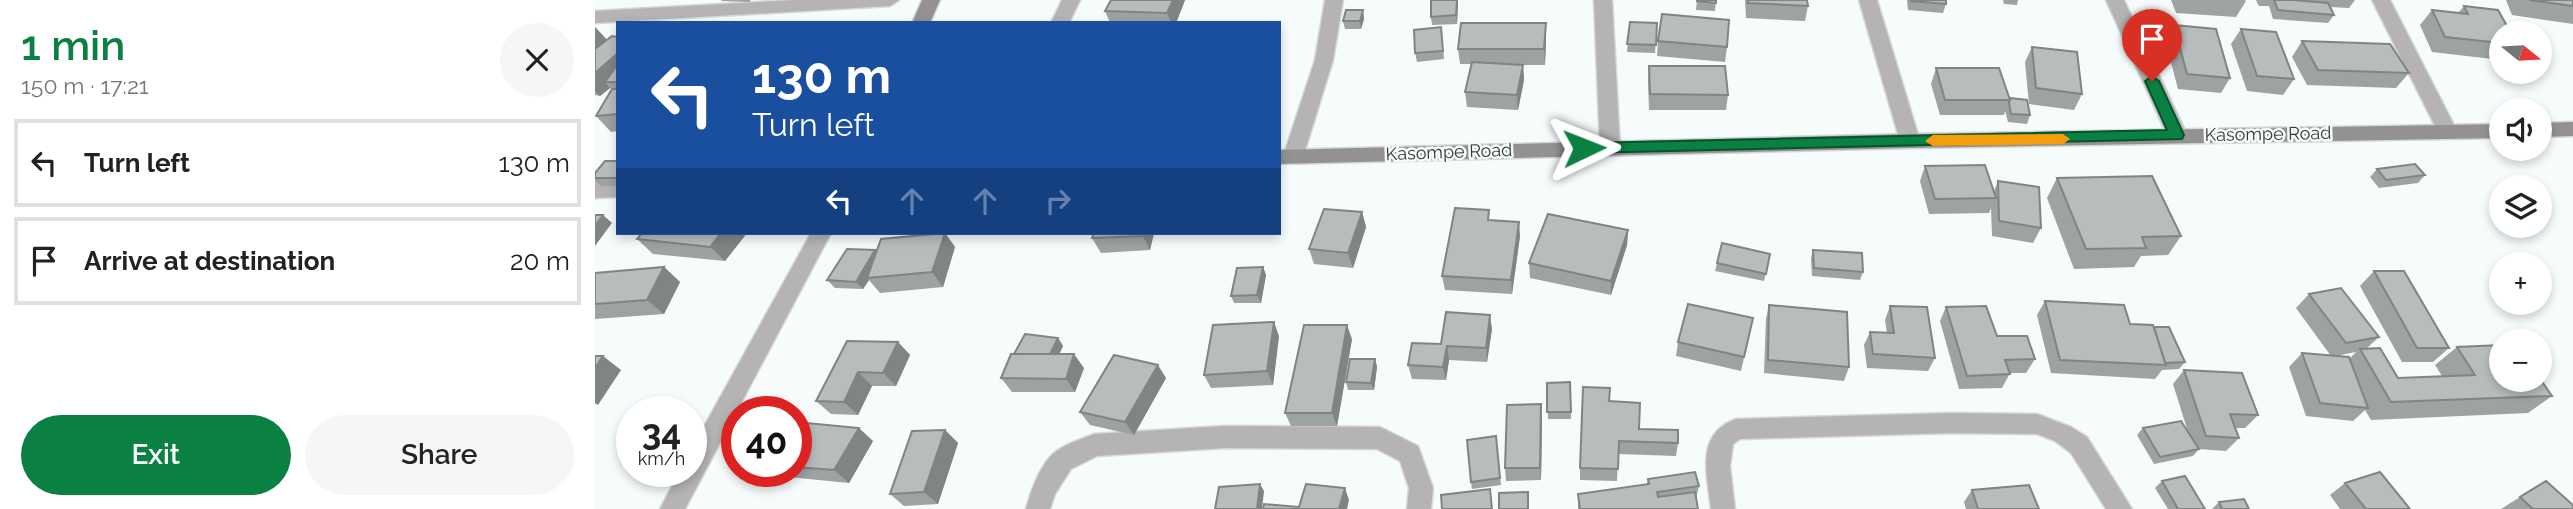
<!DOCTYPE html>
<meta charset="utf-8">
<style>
body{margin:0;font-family:Raleway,sans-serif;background:#f6f6f6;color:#222;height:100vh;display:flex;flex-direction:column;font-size:26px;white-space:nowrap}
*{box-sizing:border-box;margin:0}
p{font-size:23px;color:#767676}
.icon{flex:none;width:38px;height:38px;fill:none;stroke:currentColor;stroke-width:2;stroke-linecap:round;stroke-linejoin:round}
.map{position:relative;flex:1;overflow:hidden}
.drawer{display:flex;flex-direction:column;background:#fff;width:595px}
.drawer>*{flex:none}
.banner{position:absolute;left:21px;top:21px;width:665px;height:214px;border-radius:0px;box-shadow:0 4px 10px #0003;background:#1a4fa0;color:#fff;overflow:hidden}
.needle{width:46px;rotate:108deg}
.tools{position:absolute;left:1894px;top:21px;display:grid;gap:14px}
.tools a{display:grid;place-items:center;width:63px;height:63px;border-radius:50%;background:#fff;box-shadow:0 4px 10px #0003;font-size:35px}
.speed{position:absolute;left:21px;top:396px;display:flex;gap:14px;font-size:35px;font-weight:700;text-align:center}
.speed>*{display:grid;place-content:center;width:91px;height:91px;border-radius:50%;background:#fff;box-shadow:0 4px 10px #0003;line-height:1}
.speed small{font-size:18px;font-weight:400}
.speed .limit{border:10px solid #d22;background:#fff;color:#111}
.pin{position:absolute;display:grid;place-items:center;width:60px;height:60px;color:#fff;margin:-72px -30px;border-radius:50% 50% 50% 0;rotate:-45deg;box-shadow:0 0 7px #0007}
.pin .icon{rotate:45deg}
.me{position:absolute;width:77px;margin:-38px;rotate:88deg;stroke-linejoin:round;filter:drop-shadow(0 0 5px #0008)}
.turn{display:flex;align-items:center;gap:24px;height:147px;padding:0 21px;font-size:32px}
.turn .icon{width:91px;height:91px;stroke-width:2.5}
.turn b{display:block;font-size:49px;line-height:60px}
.lanes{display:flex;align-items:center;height:66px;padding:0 21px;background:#0003;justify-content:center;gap:35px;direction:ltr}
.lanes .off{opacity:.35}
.round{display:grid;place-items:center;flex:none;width:74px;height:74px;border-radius:37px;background:#f6f6f6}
.summary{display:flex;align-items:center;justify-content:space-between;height:119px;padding:0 21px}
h1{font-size:42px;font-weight:600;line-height:52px;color:#0b8043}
.button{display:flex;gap:14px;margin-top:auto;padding:14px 21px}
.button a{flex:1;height:80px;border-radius:42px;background:#0b8043;color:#fff;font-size:28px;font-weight:600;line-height:80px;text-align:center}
.button a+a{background:#f6f6f6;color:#222}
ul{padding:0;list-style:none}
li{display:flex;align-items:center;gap:21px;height:88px;margin:0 14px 10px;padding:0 7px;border:4px solid #e0e0e0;border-radius:0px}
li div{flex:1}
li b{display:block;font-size:26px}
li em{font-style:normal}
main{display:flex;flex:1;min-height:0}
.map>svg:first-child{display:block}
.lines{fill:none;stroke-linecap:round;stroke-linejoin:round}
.street-casing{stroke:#d4d8d8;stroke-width:3}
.secondary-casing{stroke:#d4d8d8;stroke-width:3}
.street{fill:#b6b4b3;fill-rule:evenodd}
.secondary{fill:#949290;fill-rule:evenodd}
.wall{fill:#9da2a2;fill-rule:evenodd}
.shaded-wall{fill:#808484}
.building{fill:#b7bcbc;stroke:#808484;stroke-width:2}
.route{fill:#0b8043;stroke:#07532c;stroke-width:2}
.slow{fill:#f59e0b}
.labels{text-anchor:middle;stroke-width:5;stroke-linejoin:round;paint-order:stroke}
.street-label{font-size:18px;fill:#383a3a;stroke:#f6fbfb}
</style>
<main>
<section class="drawer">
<div class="summary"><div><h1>1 min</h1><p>150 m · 17:21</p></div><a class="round"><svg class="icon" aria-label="close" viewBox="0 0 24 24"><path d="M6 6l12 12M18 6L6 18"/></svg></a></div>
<ul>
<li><svg class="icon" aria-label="left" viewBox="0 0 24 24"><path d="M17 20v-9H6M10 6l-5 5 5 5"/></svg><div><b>Turn left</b></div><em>130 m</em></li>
<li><svg class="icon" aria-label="arrive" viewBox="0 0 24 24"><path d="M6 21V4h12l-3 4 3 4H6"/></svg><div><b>Arrive at destination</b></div><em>20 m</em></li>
</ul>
<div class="button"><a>Exit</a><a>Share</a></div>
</section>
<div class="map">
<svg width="1978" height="509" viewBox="0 0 1978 509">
<rect width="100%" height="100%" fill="#f6fbfb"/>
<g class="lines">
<defs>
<path id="street" d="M199,0H304L295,6L0,23V11Z
M467,0H485L474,23H456Z
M730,0H748L738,60L708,157L705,162H691L688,157L720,60Z
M999,0H1017L1025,147L1022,152H1008L1005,147Z
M1264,0H1282L1325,141L1322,146H1308L1305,141Z
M1511,0H1529L1592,135L1589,140H1575L1572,135Z
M1777,0H1795L1863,133L1860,138H1846Z
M0,182H23V197L0,198Z
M216,233H236L90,509H65L85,471H96V450Z
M1356,413L1442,414L1476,427L1492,437L1537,509H1511L1476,453L1460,441L1442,434L1356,433L1145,439L1138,444L1135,466L1140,509H1116C1112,473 1100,434 1141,419Z
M630,426L785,427L823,446L838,488L836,509H812L814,488L805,461L782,449L630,448L502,456L476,469L460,494L455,509H431C436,491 444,467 458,454C467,445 487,439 499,434Z"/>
<path id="secondary" d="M327,0H345L335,23H317Z
M1978,122V136L1944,137V123Z
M1906,124V138L1315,148L684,164V150L1315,134Z"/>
</defs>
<use href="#street" class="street-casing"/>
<use href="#secondary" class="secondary-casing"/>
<use href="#street" class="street"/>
<use href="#secondary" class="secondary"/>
</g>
<path class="wall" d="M126,0H156L154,2L127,1Z
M590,0L581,23H515L510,11Z
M836,0H863L862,24L837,25L836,17Z
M1102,0H1121L1120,11L1101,10Z
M1150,0H1212L1213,6L1210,21L1151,18Z
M1312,0H1351V4L1348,13L1313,10Z
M1408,0H1423L1422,5L1409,4Z
M1576,0H1650L1651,1L1641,17L1581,13Z
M1661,0H1760L1754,8L1736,7L1739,15L1733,23L1678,19L1674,6H1664Z
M1911,0H1978V24L1917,15Z
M1869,6L1906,33V60L1837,52L1825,25L1837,10L1863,13Z
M768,10L769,19L766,29H750L748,21Z
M1035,22L1062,23L1060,53L1032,52Z
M1579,25L1635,78L1626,93L1583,89L1570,40Z
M0,27L12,40L23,37V131L16,132L1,116L17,89L15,88L5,96L0,95Z
M846,27L849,59L822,62L820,53Z
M1646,29L1699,79L1688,95L1652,91L1636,44Z
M951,39L950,65H928L929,80L923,110L872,107L870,92L876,64H865L863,49Z
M1063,41L1132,47L1130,62L1062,56Z
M1707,41L1814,73L1801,88L1712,85L1697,57Z
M1437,47L1487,94L1479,110L1434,104L1430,62Z
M1054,66L1133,95L1131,110H1054L1053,81Z
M1341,68L1415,98L1435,115L1432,124L1413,122L1410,111L1409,115H1345L1336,84Z
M23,161V186H6L0,181V173Z
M1330,166L1399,191L1403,181L1446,228L1438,243L1397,236L1396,208L1394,213L1334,214L1325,181Z
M1782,169L1830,175L1823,183L1784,188L1775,177Z
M1462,178L1586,236L1573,255L1546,256L1539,267L1479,269L1452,198Z
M767,212L771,227L758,268L719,264L714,249Z
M895,220L925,236L917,294L850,290L847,276Z
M1033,230L1032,245L1016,295L935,278L934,263Z
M152,233L130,261L58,254L42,239Z
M350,233L360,247L348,287L285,293L274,280L268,289L240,288L232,280L280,250L282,252Z
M559,233L555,250L506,253L497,238Z
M1218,250L1268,272L1265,280L1217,276L1216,258Z
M1175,254L1169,281L1120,271L1122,263Z
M69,267L85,282L69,314L0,319V273Z
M668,267L671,275L666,303H639L636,296Z
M1779,271L1854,348L1838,362H1807L1765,286Z
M1714,294L1784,337L1772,348L1803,378L1847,376L1840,365L1862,347L1957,396L1933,413L1776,420L1770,410L1758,421L1711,416L1694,367L1707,353L1736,356L1701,308ZM1761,352L1754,359L1740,356Z
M1450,301L1535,324L1559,327L1590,362L1584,369L1567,370L1560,379L1456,373L1442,315Z
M1174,305L1254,367L1249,381L1169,373L1171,319Z
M1295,306L1340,358L1333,371L1272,368L1269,345L1275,332L1292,333L1290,320Z
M1351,307L1440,359L1431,373H1415L1407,388L1364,389L1345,321Z
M1158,318L1146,371L1081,356L1083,342Z
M897,329L892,362L854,360L851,380L817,379L813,365L846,344Z
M684,336L678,385L616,388L609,375Z
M463,338L468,346L464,354L489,368L480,392H417L406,378L419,354Z
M757,339L742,426H696L690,413Z
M303,342L315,355L301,386H277L263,415L236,414L221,401Z
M780,359L782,367L779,390H753L751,382Z
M1589,370L1663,415L1650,428H1640L1644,438L1631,451L1604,449L1598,456L1559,464L1542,435L1548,428L1593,432L1578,384Z
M571,378L539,435L495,425L485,412Z
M975,382L976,419H953L952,383Z
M1014,401L1044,429L1083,443L1081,456L1023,454L1022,481L985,480V468Z
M947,418L946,480L911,481L910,468Z
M201,422L278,441L254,483L173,475L167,471H201Z
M350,430L363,443L343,504L309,506L295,494Z
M901,436L906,485L877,489L876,482Z
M1053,479L1104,486L1101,499L1103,509H983V494L1052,484Z
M1567,481L1610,509H1573L1560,488Z
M1750,483L1815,509H1745L1735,495Z
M1377,490L1444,509H1371L1369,502Z
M1925,497L1978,509H1906Z
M1624,502L1654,509H1617Z"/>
<path class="shaded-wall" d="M578,0H590L581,23H576L572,13Z
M862,0H863L862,24L861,15Z
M768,10L769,19L766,29L765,21Z
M951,23V39L950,65L949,49Z
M0,27L14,42L0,60Z
M23,53V81L10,82L15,88L5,96L0,91V73Z
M928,65L929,80L923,110L922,95Z
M767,212L771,227L758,268L753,253Z
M8,215L17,223L0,246V226Z
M924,222L925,236L917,294L916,280Z
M1033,230L1032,245L1016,295V281Z
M126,233H152L130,261L115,247Z
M350,233L360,247L348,287L337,272Z
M548,233H559L555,250L548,236Z
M280,250L287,258L272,278L274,280L268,289L261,282Z
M69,267L85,282L69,314L52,300Z
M668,267L671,275L666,303L662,295Z
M895,315L897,329L892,362L891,348Z
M679,322L684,336L678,385L672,371Z
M752,325L757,339L742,426L737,413Z
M463,338L468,346L458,368L452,360Z
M303,342L315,355L301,386L288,373Z
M852,346L854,360L851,380L848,367Z
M479,354L489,368L480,392L471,379Z
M8,356L26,370L3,405L0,403V368Z
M780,359L782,367L779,390L776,383Z
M563,365L571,378L539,435L530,422Z
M263,372L277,386L263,415L249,402Z
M946,404L947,418L946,480L945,468Z
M264,428L278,441L254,483L239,470Z
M350,430L363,443L343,504L329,492Z
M665,484L669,491L667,509H662Z
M750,488L754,500L752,509H744Z"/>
<path class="building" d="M516,0H578L572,13L510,11Z
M836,0H862L861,15L836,17Z
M1102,0H1121V3L1102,1Z
M1153,0H1212L1213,6L1153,3Z
M1316,0H1351V4L1316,1Z
M1679,0H1698L1733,3L1739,15L1683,10Z
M1935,0H1978V6Z
M1869,6L1903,10L1916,33H1906V43L1850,37L1837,10L1873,14Z
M751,10H768L765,21H748Z
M1067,14L1134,20L1132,47L1063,41Z
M1035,22L1062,23L1061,45L1032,44Z
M866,23H951L949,49H863Z
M1579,25L1621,29L1635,78L1592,74Z
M846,27L848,51L820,53L819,30Z
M1646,29L1681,32L1699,79L1662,76Z
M17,36L23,37V53L0,73V49Z
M1707,41L1795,44L1814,73L1723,70Z
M1437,47L1482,52L1487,94L1441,88Z
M877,62L928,65L922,95L870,92Z
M23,64V82H10Z
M1054,66H1130L1133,95L1055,94Z
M1341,68H1404L1415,100H1350Z
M17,89H23V114L1,116Z
M1415,98L1432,100L1435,115L1416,114L1414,103Z
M10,161H23V178H0V173Z
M1820,164L1830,175L1791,180L1782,169Z
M1390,165L1401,198L1340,199L1330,166Z
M1557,176L1586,236L1547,237L1551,248L1491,249L1462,178Z
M1403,181L1444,187L1446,228L1404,221Z
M860,208L894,210L893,220L924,222L916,280L847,276Z
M729,209L767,212L753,253L714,249Z
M953,214L1033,230L1016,281L934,263Z
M0,215H8L0,226Z
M47,233H126L115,247L42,239Z
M350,233L337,272L272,278L286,239Z
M499,233H548V236L497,238Z
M1127,243L1175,254L1171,274L1122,263Z
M252,249L280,250L261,282L232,280Z
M1218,250L1267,253L1268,272L1219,268Z
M69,267L52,300L0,304V273Z
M668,267L662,295L636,296L642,268Z
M1779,271H1809L1854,348H1822Z
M1746,288L1784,337L1751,343L1714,294Z
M1450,301L1529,305L1535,324L1558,325L1571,365L1465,360Z
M1093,304L1158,318L1149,357L1083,342Z
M1174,305L1252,312L1254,367L1173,360Z
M1295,306L1332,307L1340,358L1278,354L1275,332L1299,333Z
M1391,306L1402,336H1432L1440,359L1410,360L1415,374L1372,376L1351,307Z
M851,312L895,315L891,348L852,346L848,367L813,365L817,343L846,344Z
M679,322L672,371L609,375L618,325Z
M709,325H752L737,413H690Z
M1559,327H1574L1590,362L1570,363Z
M430,334L463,338L455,354H419Z
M252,341L303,342L288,373L263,372L249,402L221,401Z
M1906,345V380H1944V377L1957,396L1796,402L1765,349L1785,348L1803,378L1880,375L1862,347Z
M1707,353L1754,357L1773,408L1725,403Z
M416,354H479L471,379L406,378Z
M519,355L563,365L530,422L485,412Z
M0,356H8L0,368Z
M755,359H780L776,383L751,382Z
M1589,370L1647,373L1663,415L1635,414L1644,438L1611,436Z
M975,382L976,412H952V383Z
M988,387L1015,388L1014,401L1045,403L1044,429L1083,430V443L1024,441L1023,469L985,468Z
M946,404L945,468H910L912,405Z
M1586,421L1604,449L1565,457L1548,428Z
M201,422L264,428L239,470L201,467Z
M350,430L329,492L295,494L317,431Z
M901,436L905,478L876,482L872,440Z
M1100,472L1104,486L1062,492L1063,497L1100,492L1103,509H985L983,494L1054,484L1053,479Z
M1785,472L1815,509H1771L1750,483Z
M1590,476L1610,509H1583L1567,481Z
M1951,481L1978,505V509H1938L1925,497Z
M665,484L662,509H620L624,487Z
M711,484L750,488L744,509H668L669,504L704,507Z
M1434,485L1444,509H1383L1377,490Z
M895,489L897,509H847L846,495Z
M933,492V509H904V493Z
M1649,499L1654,509H1627L1624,502Z"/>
<path class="route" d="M1557,76L1564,81L1589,135L1587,139L989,153L982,148L989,143L1572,130L1550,81Z"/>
<path class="slow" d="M1468,134L1475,139L1468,144L1338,146L1330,141L1338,135Z"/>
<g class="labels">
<g class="street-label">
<text transform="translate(1673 134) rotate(-1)" y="6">Kasompe Road</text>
<text transform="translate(854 152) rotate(-2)" y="6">Kasompe Road</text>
</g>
</g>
</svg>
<div class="tools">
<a><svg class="needle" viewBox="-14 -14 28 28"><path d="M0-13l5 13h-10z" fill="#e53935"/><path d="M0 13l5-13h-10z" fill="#767676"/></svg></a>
<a><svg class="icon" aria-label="sound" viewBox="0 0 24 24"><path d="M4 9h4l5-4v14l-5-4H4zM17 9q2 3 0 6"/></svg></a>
<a><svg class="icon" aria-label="layers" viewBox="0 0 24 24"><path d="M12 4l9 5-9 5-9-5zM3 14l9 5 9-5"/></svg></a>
<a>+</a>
<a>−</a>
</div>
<div class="speed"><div>34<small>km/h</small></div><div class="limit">40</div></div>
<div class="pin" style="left:1557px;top:81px;background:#d93025"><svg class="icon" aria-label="arrive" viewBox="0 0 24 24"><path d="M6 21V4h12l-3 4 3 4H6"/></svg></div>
<svg class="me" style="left:989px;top:148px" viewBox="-20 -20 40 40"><path d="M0-17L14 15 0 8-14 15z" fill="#0b8043" stroke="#fff" stroke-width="4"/></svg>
<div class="banner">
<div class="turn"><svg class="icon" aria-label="left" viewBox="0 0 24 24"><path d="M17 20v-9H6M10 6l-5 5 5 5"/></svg><div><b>130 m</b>Turn left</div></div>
<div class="lanes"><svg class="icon" aria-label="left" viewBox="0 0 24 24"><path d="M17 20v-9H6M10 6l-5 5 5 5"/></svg><svg class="icon off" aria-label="ahead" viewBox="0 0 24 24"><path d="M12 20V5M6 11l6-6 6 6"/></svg><svg class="icon off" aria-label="ahead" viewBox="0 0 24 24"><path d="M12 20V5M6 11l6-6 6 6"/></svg><svg class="icon off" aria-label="right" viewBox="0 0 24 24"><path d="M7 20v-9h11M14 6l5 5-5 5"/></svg></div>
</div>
</div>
</main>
